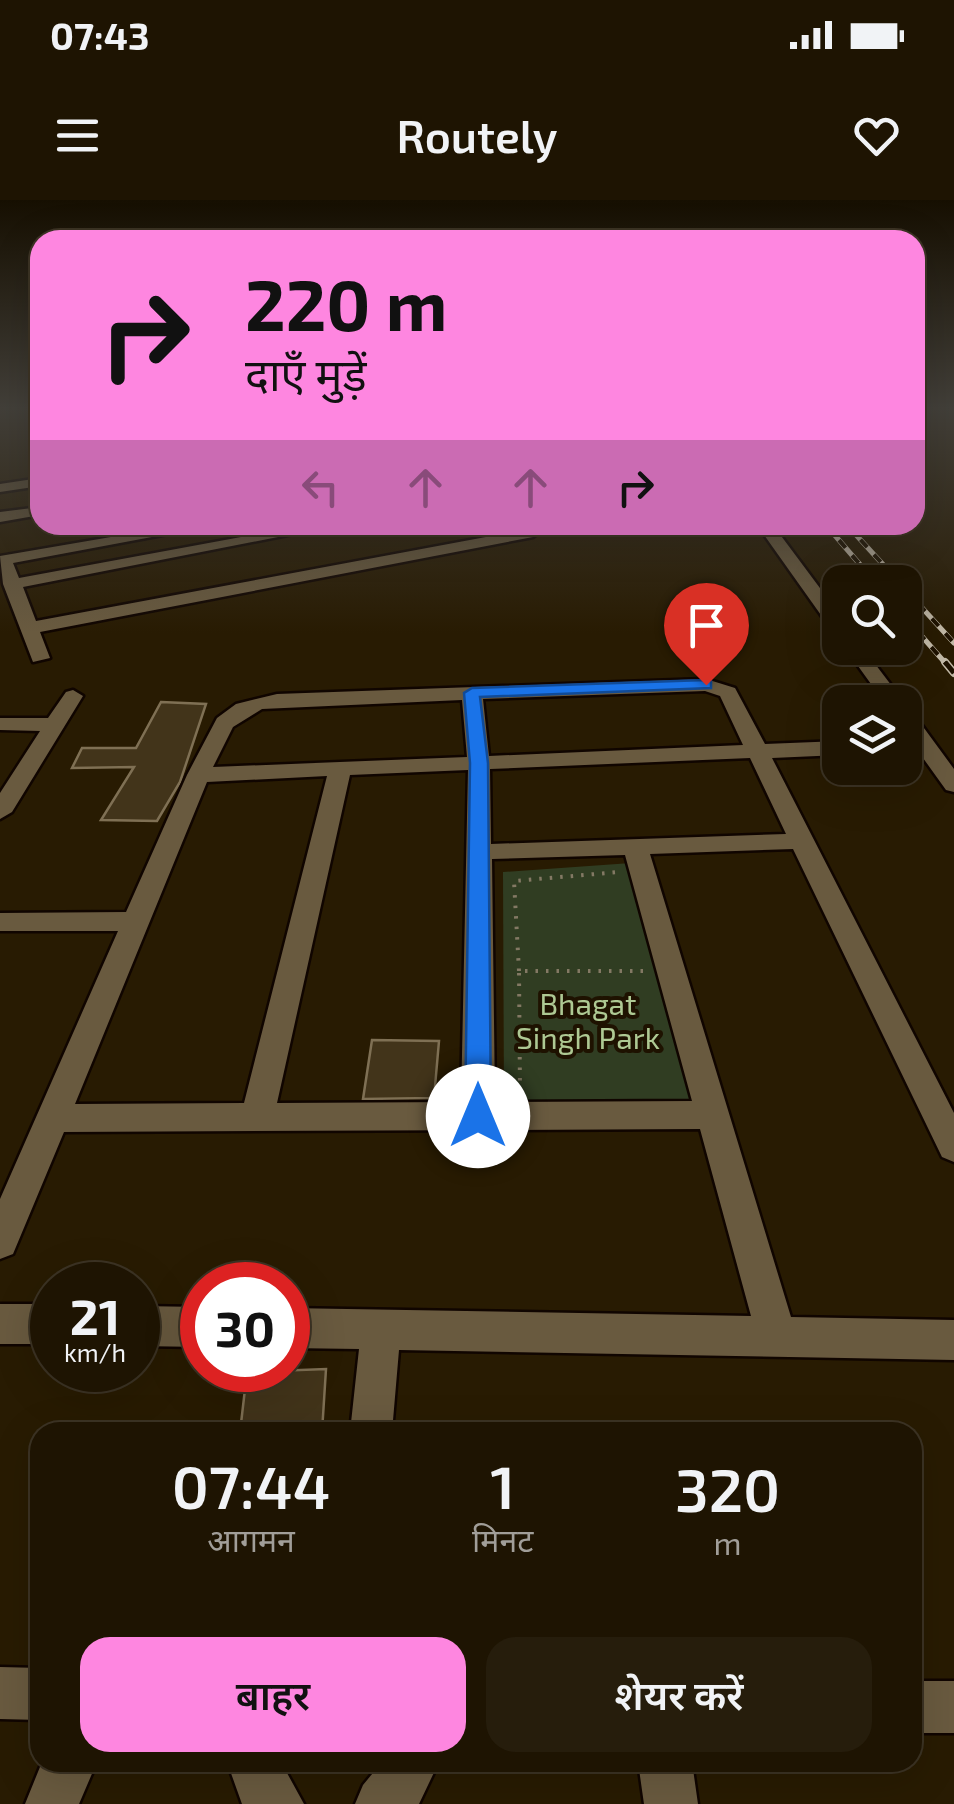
<!DOCTYPE html>
<html lang="hi">
<meta charset="utf-8">
<style>
body{margin:0;font-family:"Exo 2","Noto Sans Devanagari",sans-serif;background:#261d0c;color:#f1f3f6;height:100vh;display:flex;flex-direction:column;font-size:38px;white-space:nowrap}
*{box-sizing:border-box;margin:0}
p{font-size:32px;color:#a19e99}
.icon{flex:none;width:55px;height:55px;fill:none;stroke:currentColor;stroke-width:2;stroke-linecap:round;stroke-linejoin:round}
.map{position:relative;flex:1;overflow:hidden}
.panel{position:absolute;left:30px;top:1222px;width:892px;height:350px;display:flex;flex-direction:column;background:#1e1402;border-radius:30px;box-shadow:0 10px 40px #0002,0 0 0 2px #3c3324}
.panel>*{flex:none}
.hud{position:absolute;left:30px;top:30px;width:895px;height:305px;border-radius:30px;box-shadow:0 10px 40px #0002,0 0 0 2px #3c3324;background:#fe86e0;color:#111;overflow:hidden}
.tools{position:absolute;left:822px;top:365px;display:grid;gap:20px}
.tools a{display:grid;place-items:center;width:100px;height:100px;border-radius:20px;background:#1e1402;box-shadow:0 10px 40px #0002,0 0 0 2px #3c3324;font-size:50px}
.speed{position:absolute;left:30px;top:1062px;display:flex;gap:20px;font-size:50px;font-weight:700;text-align:center}
.speed>*{display:grid;place-content:center;width:130px;height:130px;border-radius:50%;background:#1e1402;box-shadow:0 10px 40px #0002,0 0 0 2px #3c3324;line-height:1}
.speed small{font-size:25px;font-weight:400}
.speed .limit{border:15px solid #d22;background:#fff;color:#111}
.pin{position:absolute;display:grid;place-items:center;width:85px;height:85px;color:#fff;margin:-102px -42px;border-radius:50% 50% 50% 0;rotate:-45deg;box-shadow:0 0 10px #0007}
.pin .icon{rotate:45deg}
.me{position:absolute;width:110px;margin:-55px;rotate:0deg;stroke-linejoin:round;filter:drop-shadow(0 0 8px #0008)}
.turn{display:flex;align-items:center;gap:35px;height:210px;padding:0 50px;font-size:45px}
.turn .icon{width:130px;height:130px;stroke-width:2.5}
.turn b{display:block;font-size:70px;line-height:85px}
.lanes{display:flex;align-items:center;height:95px;padding:0 50px;background:#0003;justify-content:center;gap:50px;direction:ltr}
.lanes .off{opacity:.35}
.eta{display:flex;justify-content:space-evenly;align-items:center;height:170px;text-align:center}
.eta b{font-size:60px;font-weight:600;line-height:70px}
.cta{display:flex;gap:20px;margin-top:auto;padding:20px 50px}
.cta a{flex:1;height:115px;border-radius:30px;background:#fe86e0;color:#111;font-size:40px;font-weight:600;line-height:115px;text-align:center}
.cta a+a{background:#261d0c;color:#f1f3f6}
.status{display:flex;justify-content:space-between;align-items:center;height:70px;padding:0 50px;background:#1e1402;direction:ltr}
.status svg{height:28px;fill:currentColor}
header{display:flex;justify-content:space-between;align-items:center;height:130px;padding:0 50px;background:#1e1402;font-size:45px;font-weight:600}
.map>svg:first-child{display:block}
.green{fill:#303d22}
.building{fill:#42341a;stroke:#7f7054;stroke-width:2.5}
.lines{fill:none;stroke-linecap:round;stroke-linejoin:round}
.minor-casing{stroke:#100500;stroke-width:5}
.path{stroke:#837964;stroke-width:4;stroke-dasharray:2.5 8;stroke-linecap:butt}
.minor{fill:#695a3f;fill-rule:evenodd}
.rail-far1-casing{stroke:#c3baa8;stroke-width:5}
.rail-casing{stroke:#c3baa8;stroke-width:8}
.rail-far1{stroke:#1e1200;stroke-width:4;stroke-dasharray:10;stroke-linecap:butt}
.rail{stroke:#1e1200;stroke-width:5;stroke-dasharray:16;stroke-linecap:butt}
.route{fill:#1a73e8;stroke:#114b97;stroke-width:2.5}
.labels{text-anchor:middle;stroke-width:8;stroke-linejoin:round;paint-order:stroke}
.park-label{font-size:30px;fill:#aec993;stroke:#1e1200}
</style>
<div class="status"><b>07:43</b><svg viewBox="0 0 49 12"><path d="M0 12V9h3v3zM5 12V6h3v6zM10 12V3h3v9zM15 12V0h3v12zM26 1h20v11H26zM47 4h2v5h-2z"/></svg></div>
<header><svg class="icon" aria-label="menu" viewBox="0 0 24 24"><path d="M4 6h16M4 12h16M4 18h16"/></svg>Routely<svg class="icon" aria-label="heart" viewBox="0 0 24 24"><path d="M12 20l-8-8c-3-5 5-10 8-4 3-6 11-1 8 4z"/></svg></header>
<div class="map">
<svg width="954" height="1604" viewBox="0 0 954 1604">
<rect width="100%" height="100%" fill="#281b02"/>
<path class="green" d="M631,663L701,907L504,908L503,672Z"/>
<path class="building" d="M161,502L206,504L180,582L157,621L101,620L134,567L72,568L82,548H136Z
M372,840L439,841L434,898L363,899Z
M326,1169L322,1232H240L247,1172Z"/>
<g class="lines">
<defs>
<path id="minor" d="M40,278V286L0,292V284Z
M40,307V315L0,322V312Z
M181,325H216L13,363L19,378L306,325H339L23,387L36,421L550,325L533,337L40,432L50,458L33,462L3,384L0,356Z
M757,325H773L840,415V434L833,432Z
M845,448H863L904,502H884Z
M706,479L735,488L765,544L840,541V555L772,558L954,913V962L942,957L793,649L650,654L791,1117L954,1120V1160L399,1150L392,1232H350L359,1149L288,1148V1108L751,1116L700,929L64,932L13,1054L0,1059V999L118,731H0V713L126,712L187,575L217,518L236,504L277,494ZM705,491L720,496L743,545L489,556L483,499ZM462,500L467,557L213,567L233,527L262,509ZM750,558L786,634L491,644L490,569ZM468,570L461,902L277,903L350,575ZM327,576L244,903L75,904L207,582ZM625,655L692,901L495,902L492,659Z
M73,490L83,496L12,612L0,619V593L40,531L0,530V518H48L66,492Z
M905,512L913,513L954,569V592L946,590L905,533Z
M0,1104H52V1144H0Z
M138,1106L202,1107V1147L138,1146Z
M0,1467L40,1468V1520L0,1519Z
M912,1481H954V1533H912Z
M42,1562H97L79,1604H25Z
M227,1562H281L304,1604H242Z
M382,1562H439L419,1604H355L363,1585Z
M638,1562H692L698,1604H644Z"/>
</defs>
<use href="#minor" class="minor-casing"/>
<path class="path" d="M519,771L514,681L619,672
M520,891L519,771H645"/>
<use href="#minor" class="minor"/>
<defs>
<path id="rail-far1" d="M826,325L875,382
M847,325L899,382
M905,389L954,443
M905,417L947,465"/>
<path id="rail" d="M945,462L954,473"/>
</defs>
<use href="#rail-far1" class="rail-far1-casing"/>
<use href="#rail" class="rail-casing"/>
<use href="#rail-far1" class="rail-far1"/>
<use href="#rail" class="rail"/>
</g>
<linearGradient id="sky" x2="0" y2="1"><stop stop-color="#160f01"/><stop offset="0.48" stop-color="#423f39"/><stop offset="1" stop-color="#423f39" stop-opacity="0"/></linearGradient>
<rect width="954" height="433" fill="url(#sky)"/>
<path class="route" d="M706,480L711,481V488L480,497L488,563L491,916L487,923H469L465,916L470,563L464,493L472,488Z"/>
<g class="labels">
<g class="park-label">
<text x="588" y="815">Bhagat<tspan x="588" dy="34">Singh Park</tspan></text>
</g>
</g>
</svg>
<div class="tools">
<a><svg class="icon" aria-label="search" viewBox="0 0 24 24"><circle cx="10" cy="10" r="6"/><path d="M15 15l6 6"/></svg></a>
<a><svg class="icon" aria-label="layers" viewBox="0 0 24 24"><path d="M12 4l9 5-9 5-9-5zM3 14l9 5 9-5"/></svg></a>
</div>
<div class="speed"><div>21<small>km/h</small></div><div class="limit">30</div></div>
<div class="pin" style="left:706px;top:485px;background:#d93025"><svg class="icon" aria-label="arrive" viewBox="0 0 24 24"><path d="M6 21V4h12l-3 4 3 4H6"/></svg></div>
<svg class="me" style="left:478px;top:916px" viewBox="-20 -20 40 40"><circle r="19" fill="#fff"/><path d="M0-13L10 11 0 6-10 11z" fill="#1a73e8"/></svg>
<div class="hud">
<div class="turn"><svg class="icon" aria-label="right" viewBox="0 0 24 24"><path d="M7 20v-9h11M14 6l5 5-5 5"/></svg><div><b>220 m</b>दाएँ मुड़ें</div></div>
<div class="lanes"><svg class="icon off" aria-label="left" viewBox="0 0 24 24"><path d="M17 20v-9H6M10 6l-5 5 5 5"/></svg><svg class="icon off" aria-label="ahead" viewBox="0 0 24 24"><path d="M12 20V5M6 11l6-6 6 6"/></svg><svg class="icon off" aria-label="ahead" viewBox="0 0 24 24"><path d="M12 20V5M6 11l6-6 6 6"/></svg><svg class="icon" aria-label="right" viewBox="0 0 24 24"><path d="M7 20v-9h11M14 6l5 5-5 5"/></svg></div>
</div>
<section class="panel">
<div class="eta">
<div><b>07:44</b><p>आगमन</p></div>
<div><b>1</b><p>मिनट</p></div>
<div><b>320</b><p>m</p></div>
</div>
<div class="cta"><a>बाहर</a><a>शेयर करें</a></div>
</section>
</div>
